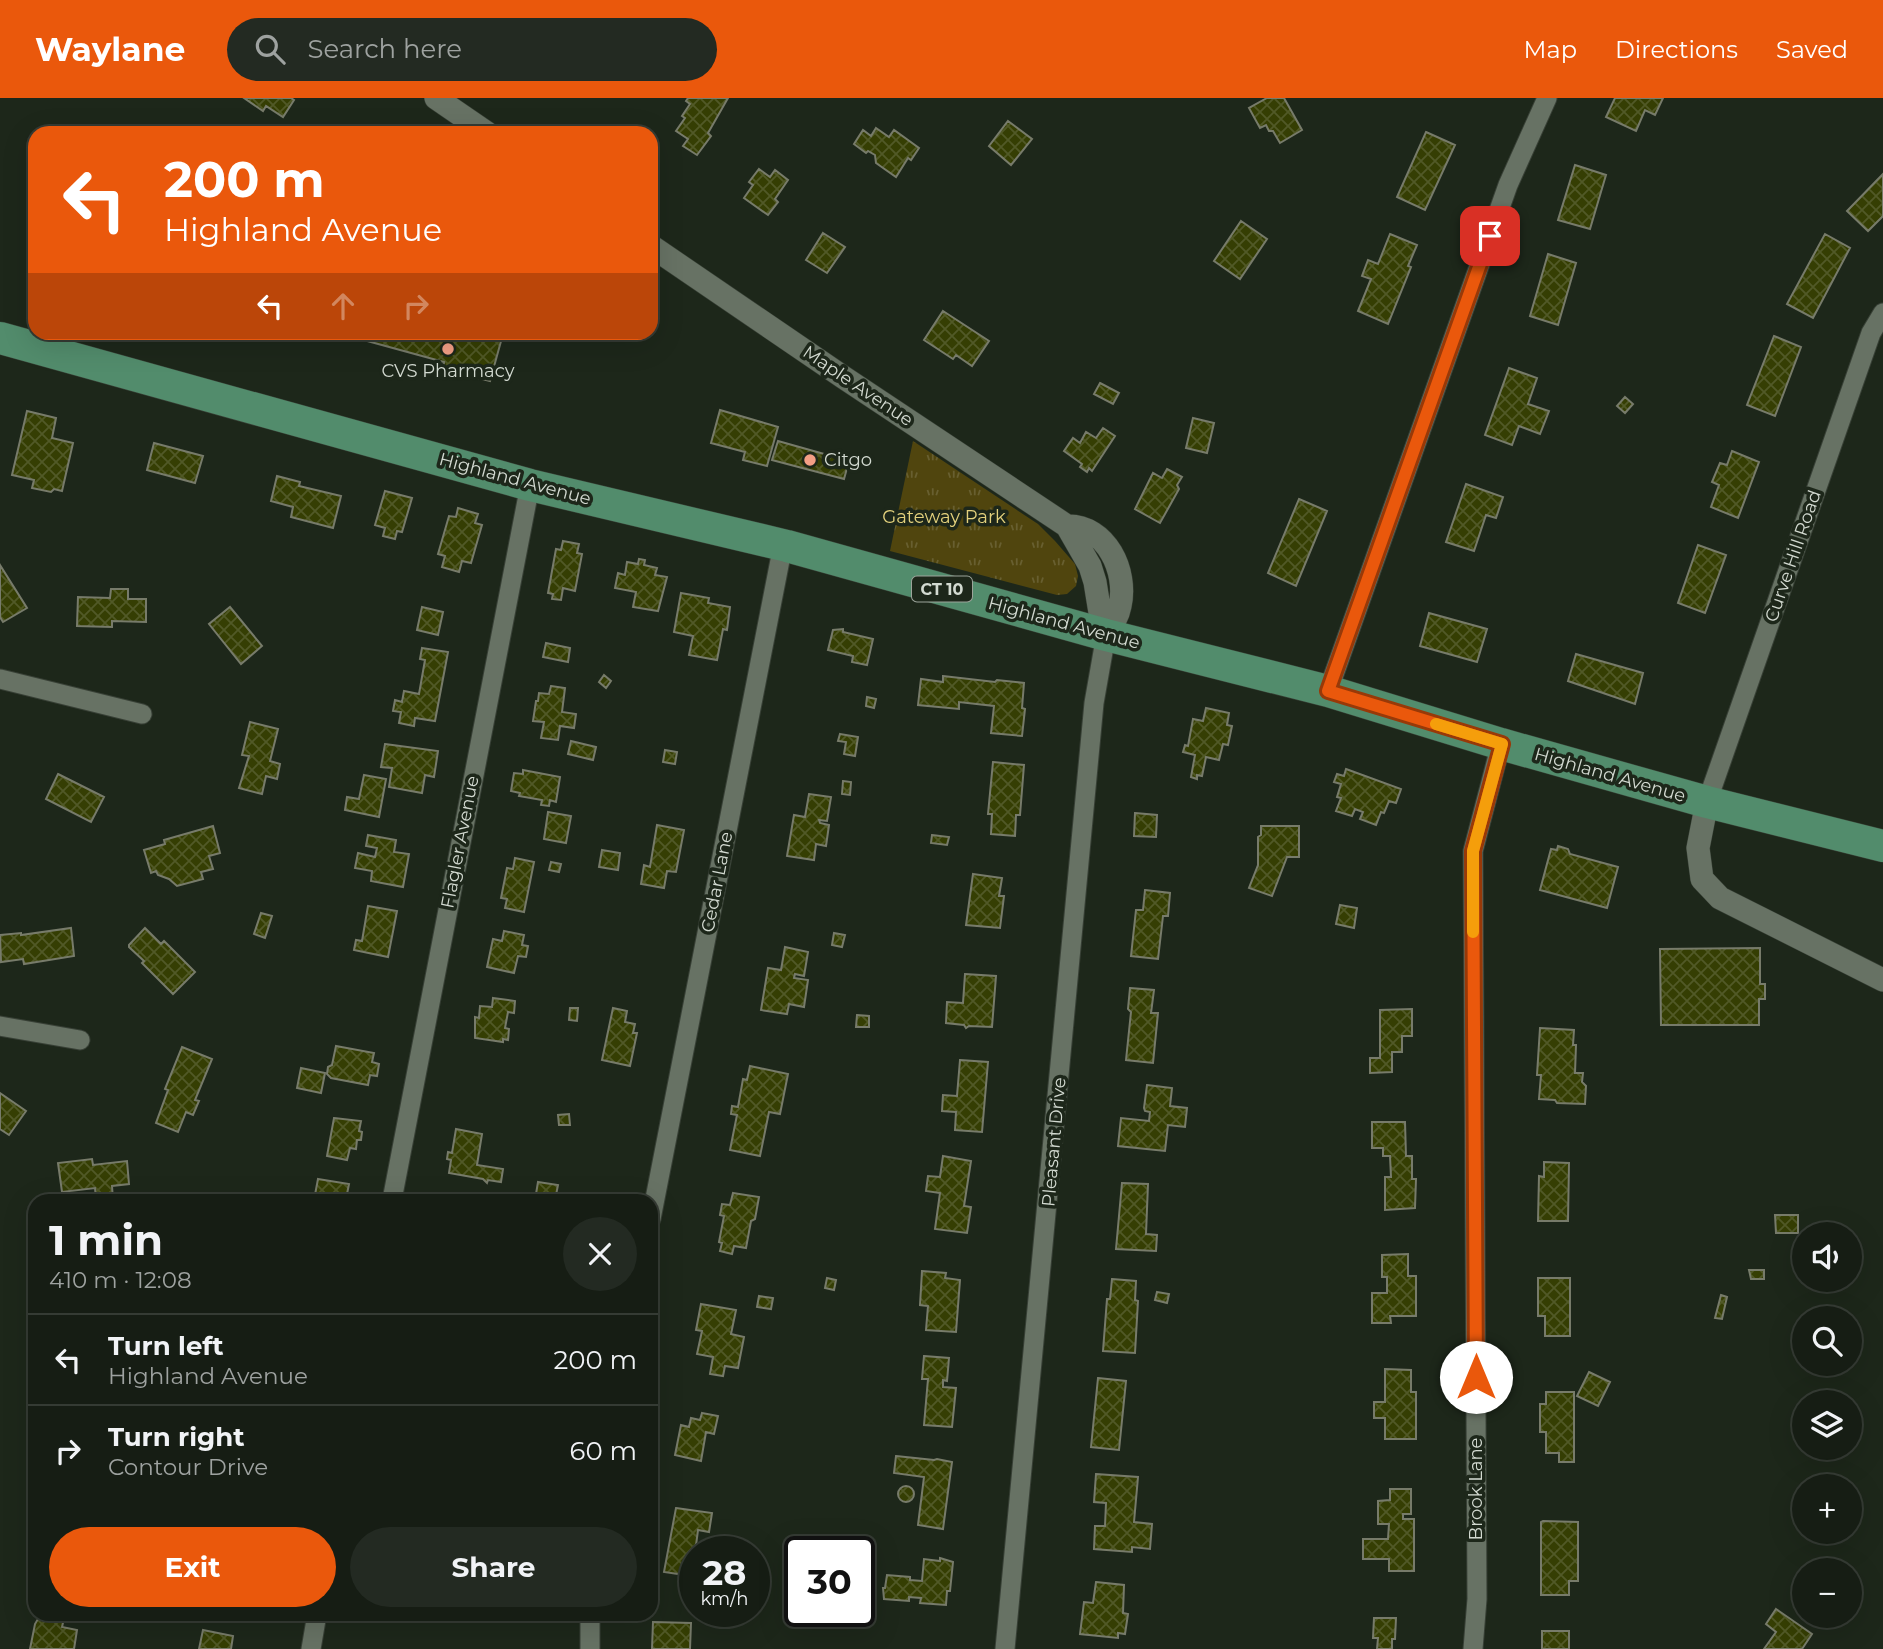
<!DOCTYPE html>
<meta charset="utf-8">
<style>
body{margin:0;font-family:Montserrat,sans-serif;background:#232a22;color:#f1f3f6;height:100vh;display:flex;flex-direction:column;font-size:26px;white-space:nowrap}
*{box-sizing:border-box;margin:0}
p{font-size:23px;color:#9ea2a0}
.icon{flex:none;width:38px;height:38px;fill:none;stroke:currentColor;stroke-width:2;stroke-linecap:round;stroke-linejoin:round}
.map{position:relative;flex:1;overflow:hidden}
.sheet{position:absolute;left:28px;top:1096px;width:630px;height:427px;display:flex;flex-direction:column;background:#161d14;border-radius:21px;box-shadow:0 7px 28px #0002,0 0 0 2px #353b34}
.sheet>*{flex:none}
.banner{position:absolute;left:28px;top:28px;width:630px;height:214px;border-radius:21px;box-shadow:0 7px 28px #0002,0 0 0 2px #353b34;background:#ea580c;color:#fff;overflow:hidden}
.buttons{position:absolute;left:1792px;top:1124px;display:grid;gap:14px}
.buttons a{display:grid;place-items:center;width:70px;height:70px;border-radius:50%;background:#161d14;box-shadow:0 7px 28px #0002,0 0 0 2px #353b34;font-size:35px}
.speed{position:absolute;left:679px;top:1438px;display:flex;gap:14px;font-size:35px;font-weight:700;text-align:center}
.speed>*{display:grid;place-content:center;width:91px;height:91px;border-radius:50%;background:#161d14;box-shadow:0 7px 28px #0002,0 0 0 2px #353b34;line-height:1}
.speed small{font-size:18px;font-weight:400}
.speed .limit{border:4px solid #111;border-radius:10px;background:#fff;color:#111}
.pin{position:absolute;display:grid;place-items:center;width:60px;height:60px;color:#fff;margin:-30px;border-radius:14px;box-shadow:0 4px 10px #0006}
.me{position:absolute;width:77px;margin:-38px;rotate:0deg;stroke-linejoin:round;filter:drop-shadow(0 0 5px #0008)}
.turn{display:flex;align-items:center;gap:24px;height:147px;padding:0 21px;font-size:32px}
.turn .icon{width:91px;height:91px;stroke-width:2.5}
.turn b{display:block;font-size:49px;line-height:60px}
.lanes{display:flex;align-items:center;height:66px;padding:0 21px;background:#0003;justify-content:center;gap:35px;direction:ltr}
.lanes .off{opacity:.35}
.round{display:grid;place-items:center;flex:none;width:74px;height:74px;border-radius:37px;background:#232a22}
.overview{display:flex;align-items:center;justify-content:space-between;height:119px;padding:0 21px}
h1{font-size:42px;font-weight:700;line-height:52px}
.primary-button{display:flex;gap:14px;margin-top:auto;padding:14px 21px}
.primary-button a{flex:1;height:80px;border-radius:42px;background:#ea580c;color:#fff;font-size:28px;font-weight:700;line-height:80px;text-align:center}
.primary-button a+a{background:#232a22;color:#f1f3f6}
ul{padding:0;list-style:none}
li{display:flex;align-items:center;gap:21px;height:91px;padding:0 21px;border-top:2px solid #353b34}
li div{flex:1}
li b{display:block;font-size:26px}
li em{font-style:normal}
header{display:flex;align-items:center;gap:42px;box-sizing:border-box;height:98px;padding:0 35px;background:#ea580c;color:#fff}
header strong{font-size:33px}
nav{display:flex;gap:38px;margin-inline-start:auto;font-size:24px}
.search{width:490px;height:63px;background:#232a22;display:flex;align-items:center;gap:18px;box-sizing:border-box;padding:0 24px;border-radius:38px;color:#9ea2a0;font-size:26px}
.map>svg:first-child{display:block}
.park{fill:url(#park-tufts)}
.building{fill:url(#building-cross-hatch);stroke:#777b6a;stroke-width:2}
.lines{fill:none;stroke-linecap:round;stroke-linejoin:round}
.minor-casing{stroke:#384036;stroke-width:21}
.tertiary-casing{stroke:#384036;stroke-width:24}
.trunk-casing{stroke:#384036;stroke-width:33}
.minor{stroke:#677264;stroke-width:19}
.tertiary{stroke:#677264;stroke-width:23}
.trunk{stroke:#528c6c;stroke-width:32}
.route-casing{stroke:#983908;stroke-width:18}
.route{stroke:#ea580c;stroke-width:12}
.slow{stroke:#f59e0b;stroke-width:12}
.poi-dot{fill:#f39f85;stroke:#1d271a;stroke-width:2.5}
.labels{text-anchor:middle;stroke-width:7;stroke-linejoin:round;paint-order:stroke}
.shield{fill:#1d271a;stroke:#9ca49a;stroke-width:2}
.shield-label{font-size:16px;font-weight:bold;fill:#d3dad1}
.poi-label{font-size:18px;fill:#d3dad1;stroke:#1d271a}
.street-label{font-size:18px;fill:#d3dad1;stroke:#1d271a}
.park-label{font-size:18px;fill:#e4d27d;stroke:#1d271a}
</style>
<header>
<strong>Waylane</strong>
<div class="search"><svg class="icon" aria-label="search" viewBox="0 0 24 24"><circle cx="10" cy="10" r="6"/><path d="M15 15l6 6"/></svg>Search here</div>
<nav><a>Map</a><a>Directions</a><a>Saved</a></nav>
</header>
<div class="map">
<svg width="1883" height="1551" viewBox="0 0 1883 1551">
<defs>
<pattern id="park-tufts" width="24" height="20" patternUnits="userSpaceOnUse" patternTransform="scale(1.75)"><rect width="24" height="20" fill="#50450e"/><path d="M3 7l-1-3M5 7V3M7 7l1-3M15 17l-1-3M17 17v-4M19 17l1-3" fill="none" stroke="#685f30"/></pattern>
<pattern id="building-cross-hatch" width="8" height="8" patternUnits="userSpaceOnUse" patternTransform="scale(1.75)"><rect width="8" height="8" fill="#353e03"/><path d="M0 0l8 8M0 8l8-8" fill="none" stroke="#515927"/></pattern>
</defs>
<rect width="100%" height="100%" fill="#1d271a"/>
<path class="park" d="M913,343L1038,426L1055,443L1075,466L1078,478L1076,488L1067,496L1057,497L890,453Z"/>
<path class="building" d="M244,0H291L294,2L283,19L266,8L263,13Z
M688,0H728L708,35L711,38L697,57L683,48L688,41L676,33L685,20L682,18L690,6L686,3Z
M1267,0H1284L1302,32L1280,45L1273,33H1269L1266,27L1260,30L1249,10Z
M1615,0H1663L1655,17L1645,12L1636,33L1606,19Z
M1008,23L1032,41L1011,67L989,48Z
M876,30L889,39L894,32L919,50L911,62L908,60L896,79L876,65L875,57L868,53L866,55L854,46L863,32L871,38Z
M1426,34L1455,47L1425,112L1397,99Z
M1575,67L1606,77L1590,131L1558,122Z
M759,71L770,79L775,72L788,82L775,101L778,104L768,117L744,100L753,87L749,84Z
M1883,76V118L1868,133L1847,113Z
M1241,123L1267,141L1240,181L1214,163Z
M823,135L845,149L827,175L806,162Z
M1390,136L1417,147L1408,168L1411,169L1388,226L1358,213L1371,181L1362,178L1368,162L1378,166Z
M1825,136L1850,150L1813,220L1787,206Z
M1548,156L1576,165L1558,227L1530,218Z
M943,213L989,243L972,268L956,257L953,261L924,242Z
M350,234H500L503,236L490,283L443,271L444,264L349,238Z
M1774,238L1801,249L1775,318L1747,307Z
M1509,270L1537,280L1528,306L1549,313L1540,336L1519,328L1512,347L1485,337Z
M1100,285L1119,295L1113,306L1094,296Z
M1625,299L1633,306L1625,315L1617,308Z
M720,312L778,329L767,368L743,362L745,354L711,345Z
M27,313L56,320L52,340L73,345L62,393L54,391L51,394L32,390L34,382L12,377Z
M1193,320L1214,325L1207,355L1186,350Z
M1103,330L1115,338L1092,373L1089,370L1087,374L1080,369L1082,366L1064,353L1073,340L1080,345L1086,334L1096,340Z
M778,343L849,363L844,381L772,362Z
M154,345L203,358L195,385L147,372Z
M1732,353L1759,364L1738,420L1711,409L1719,387L1712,384L1720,365L1727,367Z
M1167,371L1182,379L1177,387L1179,391L1160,425L1135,411L1153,375L1162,380Z
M277,378L300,384L299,388L341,398L333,430L291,419L293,409L271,403Z
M1466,386L1503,399L1496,420L1486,417L1474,453L1446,444Z
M385,393L412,400L402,434L397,433L395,441L383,438L385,430L375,427Z
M1299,401L1327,413L1296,488L1268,475Z
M458,410L478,416L475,425L482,427L471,465L462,463L459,474L442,469L445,458L438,456L449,418L456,419Z
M563,443L579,446L577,455L582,456L575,493L563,490L561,502L552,501L553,496L548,495L556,451L561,452Z
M1698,447L1726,457L1705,515L1678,505Z
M639,461L645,462L644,467L657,470L655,477L667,479L658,513L633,509L636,494L615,490L618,475L625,477L627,464L638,466Z
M0,467L27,510L3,524L0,519Z
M111,491H128V501H146V524L112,523V529L77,528L78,499L110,500Z
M681,495L709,500L708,505L730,509L727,532L723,531L717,562L689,557L693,538L674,534Z
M230,509L262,548L241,566L209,526Z
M422,509L443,514L438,537L417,532Z
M1429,515L1487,531L1477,564L1420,548Z
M843,531V534L873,541L867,567L852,564L853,558L828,552L833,532Z
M546,545L570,550L568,564L543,559Z
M422,550L448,554L435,623L415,620L414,628L399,625L401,614L393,613L395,602L402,604L404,593L419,596L425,562L420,561Z
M1576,556L1643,575L1635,606L1568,583Z
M604,577L611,583L606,590L599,584Z
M943,578L995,584L997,582L1024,585L1022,610L1025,611L1022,638L991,635L994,608L959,604V611L918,607L921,581L943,584Z
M551,588L565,590L562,614L576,616L574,630L560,628L558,642L541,640L544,624L533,623L536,603H538L539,595L549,596Z
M867,599L876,601L874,610L866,608Z
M1206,610L1229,615L1227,627L1232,628L1228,647L1223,646L1219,662L1206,659L1202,678L1197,677V681L1191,679L1195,657L1183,654L1185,647L1188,648L1193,621L1203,623Z
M250,624L278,631L270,663L280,666L277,681L266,678L262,696L239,690L249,658L242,657Z
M840,636L858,639L855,658L844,656L846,644L838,643Z
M571,643L596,649L593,662L568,656Z
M385,646L438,653L434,679L425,677L422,695L389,689L392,670L381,669Z
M665,652L677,654L675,666L663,664Z
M993,664L1024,667L1020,717H1016L1015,738L991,736L992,716H988Z
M1346,671L1401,691L1396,705L1389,703L1384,715L1381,714L1376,727L1360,721L1363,714L1355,711L1352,718L1336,713L1341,700L1337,699L1341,686L1334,684L1337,676L1344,678Z
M523,672L560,679L556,704L550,702L549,708L541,707L542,702L519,698L520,695L511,693L514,675L523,676Z
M58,676L104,699L91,724L46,701Z
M364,677L386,681L379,719L345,712L347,699L359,701Z
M843,683L851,684L850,697L842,696Z
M809,696L831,699L827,723L819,722L820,725L829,727L826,748L816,746L814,762L787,758L794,717L805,719Z
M548,714L571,718L566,745L544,741Z
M1135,715L1157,717L1156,739L1134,738Z
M657,727L684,732L676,774L667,773L664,790L641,786L644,767L650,769Z
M213,728L220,755L209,758L213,771L201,774L203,781L177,788L169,781L158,777L156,773L151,775L144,752L165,746L164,742Z
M1261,728H1299V759H1287L1272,798L1249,790L1258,767V739L1261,737Z
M368,737L396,742L394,754L409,756L403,789L371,783L372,773L355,770L358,755L375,759L377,750L366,748Z
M932,737L949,739L947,747L931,745Z
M1558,748L1568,751L1570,756L1618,769L1607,810L1540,792L1551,751L1557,752Z
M602,752L620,755L618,772L599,769Z
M515,760L534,764L524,814L505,810L507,801L501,800L507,770L513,771Z
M551,764L561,766L559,774L549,772Z
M973,776L1002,780L999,798H1004L1000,830L966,827Z
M1145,792L1170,795L1168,818H1163L1158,861L1131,858L1136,812H1143Z
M1340,807L1357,810L1354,830L1336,826Z
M368,808L397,813L388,859L354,852L356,842L362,843Z
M261,815L272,818L265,840L254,836Z
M71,830L74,858L24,866L23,861L1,864L0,837L21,835V837Z
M145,830L161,846L164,843L195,874L173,896L142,865L144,863L129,849V847Z
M504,833L524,837L522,847L528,848L526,859L518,858L514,875L487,869L493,841L502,843Z
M834,835L845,837L842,849L832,847Z
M785,849L808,854L804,878L795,876L794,880L808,882L804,909L789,906L787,916L761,912L768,870L781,872Z
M1760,850V886H1765V901H1759V927H1661L1660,851Z
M965,876L996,878L992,929L969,928L966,930L964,927L946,925L947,904L963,905Z
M1130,890L1154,892L1151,915H1158L1153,965L1126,962L1131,914L1128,911Z
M493,900L515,903L514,915L508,914L505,930L509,931L508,942L503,941V944L475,940V919L479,920L480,908L492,909Z
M570,910H578L577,923L569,922Z
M613,910L627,913L625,924L635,926L633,935H637L630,968L602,962Z
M1412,911V938H1402V954H1392V974L1370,975V960H1380V912Z
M857,917L869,918V929H856Z
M1540,930L1574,932L1573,947H1576L1575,975H1583L1582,984L1586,988L1585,1006L1557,1005L1555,1002L1539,1001L1541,977H1537Z
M336,948L374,955L372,964L379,966L377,978L370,977L368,987L331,980L327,976L328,969L332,967Z
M182,949L212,961L195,1002L199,1003L193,1017L186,1014L178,1034L156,1025L168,992L165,991Z
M960,962L988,964L982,1034L955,1032L956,1014L942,1013L943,997L957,998Z
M750,968L788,976L780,1016L769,1014L760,1058L730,1052L737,1017L731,1016L732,1008L738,1009L743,981L747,982Z
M301,970L325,975L321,995L297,990Z
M1147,987L1172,990L1170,1008L1187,1010L1185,1029L1168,1027L1165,1053L1118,1048L1121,1020L1149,1023L1150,1014L1145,1013L1144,1010Z
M0,995L26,1013L9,1037L0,1031Z
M569,1016L570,1027H559L558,1017Z
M334,1020L361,1023L359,1033L362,1034L361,1042H357L356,1051L350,1050L347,1062L327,1058Z
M1372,1024H1405L1406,1058H1412V1081H1416L1415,1110L1385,1112V1079H1391L1390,1058H1383V1050H1372Z
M456,1031L482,1036L477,1067L503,1071L501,1084L488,1082L487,1085L483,1081L449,1075L451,1062L447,1061L448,1054L452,1055Z
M943,1058L971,1063L964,1108L971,1109L967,1135L935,1131L940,1095L926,1093L928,1078L940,1079Z
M92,1061L93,1067L127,1063L129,1086L112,1088L113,1102H96L95,1090L62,1094L58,1065Z
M1544,1064L1569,1065L1568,1123H1538L1539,1078L1544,1079Z
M318,1081L349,1086L346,1101L353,1102H314Z
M538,1084L558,1087L555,1102H535Z
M1122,1085L1148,1086L1146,1136L1157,1137L1156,1153L1116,1151Z
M733,1095L759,1099L755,1121L751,1123L746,1150L734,1148L732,1156L720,1153L722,1145L719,1144L724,1118L720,1117L722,1106L730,1107Z
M1775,1117H1798V1135H1776Z
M1408,1156V1178H1416V1218H1390L1391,1225H1372V1195H1387V1179H1382V1157Z
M1749,1172H1764V1181H1751Z
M922,1173L946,1175L945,1180L960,1182L956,1234L926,1232L928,1208L920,1207Z
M827,1180L836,1182L834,1192L825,1190Z
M1538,1180H1570V1238H1545V1218H1538Z
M1112,1181L1136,1183L1135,1202L1138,1203L1135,1255L1103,1253L1107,1201H1110Z
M1157,1194L1169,1196L1167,1205L1155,1202Z
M1721,1197L1727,1199L1722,1221L1715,1220Z
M759,1198L773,1200L771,1211L757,1209Z
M701,1206L736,1212L731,1236L744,1239L738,1270L725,1268L723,1278L710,1276L713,1259L697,1256L702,1233L696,1232Z
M924,1258L949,1260L947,1283L943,1282V1289L956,1290L952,1329L924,1327L928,1281H922Z
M1385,1271L1411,1272V1294H1416V1341H1385V1320H1374V1304H1385Z
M1589,1274L1610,1284L1598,1308L1577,1298Z
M1098,1280L1126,1283L1119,1352L1091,1349Z
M1546,1294H1574V1364H1559V1355H1546V1334H1540V1306H1546Z
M702,1315L718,1318L714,1336L706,1334L701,1363L675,1357L681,1327L689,1329L691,1320L700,1322Z
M896,1358L934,1362L937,1361L952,1364L943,1431L918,1427L924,1379L894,1375Z
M1096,1376L1138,1379L1134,1424L1152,1426L1150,1451L1132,1449V1454L1094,1451L1095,1428H1105L1106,1405L1094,1404Z
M898 1396a8 8 0 1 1 16 0a8 8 0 1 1-16 0Z
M1390,1391H1411V1416H1403V1421H1414V1473H1389V1461H1363V1441H1388L1389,1426H1378V1403L1390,1402Z
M676,1410L712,1415L709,1434L698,1432L692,1478L664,1474Z
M1543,1423L1578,1424V1483H1569V1497H1541V1424Z
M940,1460L953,1464L950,1493H947L946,1507L920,1505L921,1500L909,1499V1503L884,1501L883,1490H885L887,1477L910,1479V1482L922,1483L924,1461L940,1463Z
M1096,1484L1124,1487L1123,1515L1128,1516L1125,1536L1118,1535V1540L1080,1536L1084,1504L1093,1505Z
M1776,1511L1812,1536L1802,1551H1764L1776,1534L1766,1526Z
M41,1516H65L62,1529L77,1532L74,1551H30L35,1526Z
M1374,1520H1396L1395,1541H1392V1551H1377L1378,1540H1373Z
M653,1524L691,1525L690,1551H652Z
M203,1532L233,1538L231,1551H199Z
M1542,1533H1569V1551H1542Z"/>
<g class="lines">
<defs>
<path id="minor" d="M0,581L142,616
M1328,593L1508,87L1547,0
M1707,704L1871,235L1883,215
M0,928L80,942
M392,1102L530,387
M651,1121L783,447
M590,1516V1551
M311,1551L317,1516
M1005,1551L1094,605L1106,537
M1473,1551L1477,1501L1473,753L1501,646"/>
<path id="tertiary" d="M436,0L487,35
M651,148L843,279L1067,428L1090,468L1095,484L1101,521L1106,537
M1067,428C1106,427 1128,473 1120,508C1118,519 1112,528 1106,537
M1707,704L1698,750L1702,781L1720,800L1883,882"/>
<path id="trunk" d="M0,240L530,387L787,448L1106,537L1328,593L1501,646L1707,704L1883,748"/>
</defs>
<use href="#minor" class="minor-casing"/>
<use href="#tertiary" class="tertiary-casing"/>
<use href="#trunk" class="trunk-casing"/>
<use href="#minor" class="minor"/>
<use href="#tertiary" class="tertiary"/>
<use href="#trunk" class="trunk"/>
</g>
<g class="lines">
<defs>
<path id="route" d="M1476,1279L1473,753L1502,646L1328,593L1490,138"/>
</defs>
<use href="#route" class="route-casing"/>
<use href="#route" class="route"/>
<path class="slow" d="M1436,626L1502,646L1473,753V834"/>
</g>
<g class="poi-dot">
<circle cx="448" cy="251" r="7"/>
<circle cx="810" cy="362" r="7"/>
</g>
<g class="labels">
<rect class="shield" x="912" y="478.5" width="60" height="25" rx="5"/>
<g class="shield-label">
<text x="942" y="497">CT 10</text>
</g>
<g class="poi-label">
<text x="448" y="279">CVS Pharmacy</text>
<text x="824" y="368" text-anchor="start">Citgo</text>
</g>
<g class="street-label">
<text transform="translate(858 288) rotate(34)" y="6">Maple Avenue</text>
<text transform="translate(515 381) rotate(15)" y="6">Highland Avenue</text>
<text transform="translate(1793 458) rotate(-71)" y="6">Curve Hill Road</text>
<text transform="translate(1064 525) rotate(15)" y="6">Highland Avenue</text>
<text transform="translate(1610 677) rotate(16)" y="6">Highland Avenue</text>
<text transform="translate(460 744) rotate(-79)" y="6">Flagler Avenue</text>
<text transform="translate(717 784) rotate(-79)" y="6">Cedar Lane</text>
<text transform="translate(1054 1044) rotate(-85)" y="6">Pleasant Drive</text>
<text transform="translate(1476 1391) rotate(-90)" y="6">Brook Lane</text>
</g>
<g class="park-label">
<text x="944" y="425">Gateway Park</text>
</g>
</g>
</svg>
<div class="buttons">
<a><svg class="icon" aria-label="sound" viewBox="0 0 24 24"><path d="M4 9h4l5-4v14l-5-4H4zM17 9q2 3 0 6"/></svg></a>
<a><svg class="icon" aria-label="search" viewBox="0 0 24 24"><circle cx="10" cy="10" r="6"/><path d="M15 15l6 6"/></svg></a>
<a><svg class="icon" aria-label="layers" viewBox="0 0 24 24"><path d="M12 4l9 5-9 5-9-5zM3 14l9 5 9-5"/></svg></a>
<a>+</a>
<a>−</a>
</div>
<div class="speed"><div>28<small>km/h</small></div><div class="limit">30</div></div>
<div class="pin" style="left:1490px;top:138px;background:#d93025"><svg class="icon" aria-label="arrive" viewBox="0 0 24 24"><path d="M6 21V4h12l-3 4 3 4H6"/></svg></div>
<svg class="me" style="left:1476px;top:1279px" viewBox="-20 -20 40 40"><circle r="19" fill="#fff"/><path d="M0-13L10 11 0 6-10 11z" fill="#ea580c"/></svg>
<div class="banner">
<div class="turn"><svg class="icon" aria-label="left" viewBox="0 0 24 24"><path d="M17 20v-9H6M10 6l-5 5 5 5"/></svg><div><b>200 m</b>Highland Avenue</div></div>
<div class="lanes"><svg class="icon" aria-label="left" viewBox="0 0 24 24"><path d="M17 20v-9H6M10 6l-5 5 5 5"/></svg><svg class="icon off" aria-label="ahead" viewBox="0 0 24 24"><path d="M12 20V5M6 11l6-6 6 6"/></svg><svg class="icon off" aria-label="right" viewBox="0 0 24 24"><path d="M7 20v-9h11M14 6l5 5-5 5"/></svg></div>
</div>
<section class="sheet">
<div class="overview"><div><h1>1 min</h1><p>410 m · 12:08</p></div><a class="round"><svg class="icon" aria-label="close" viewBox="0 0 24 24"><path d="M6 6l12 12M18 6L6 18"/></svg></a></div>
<ul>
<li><svg class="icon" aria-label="left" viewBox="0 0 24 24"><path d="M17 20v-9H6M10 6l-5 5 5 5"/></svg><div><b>Turn left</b><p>Highland Avenue</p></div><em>200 m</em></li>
<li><svg class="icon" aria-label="right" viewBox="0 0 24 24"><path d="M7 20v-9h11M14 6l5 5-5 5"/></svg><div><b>Turn right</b><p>Contour Drive</p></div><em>60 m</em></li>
</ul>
<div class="primary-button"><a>Exit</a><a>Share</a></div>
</section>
</div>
